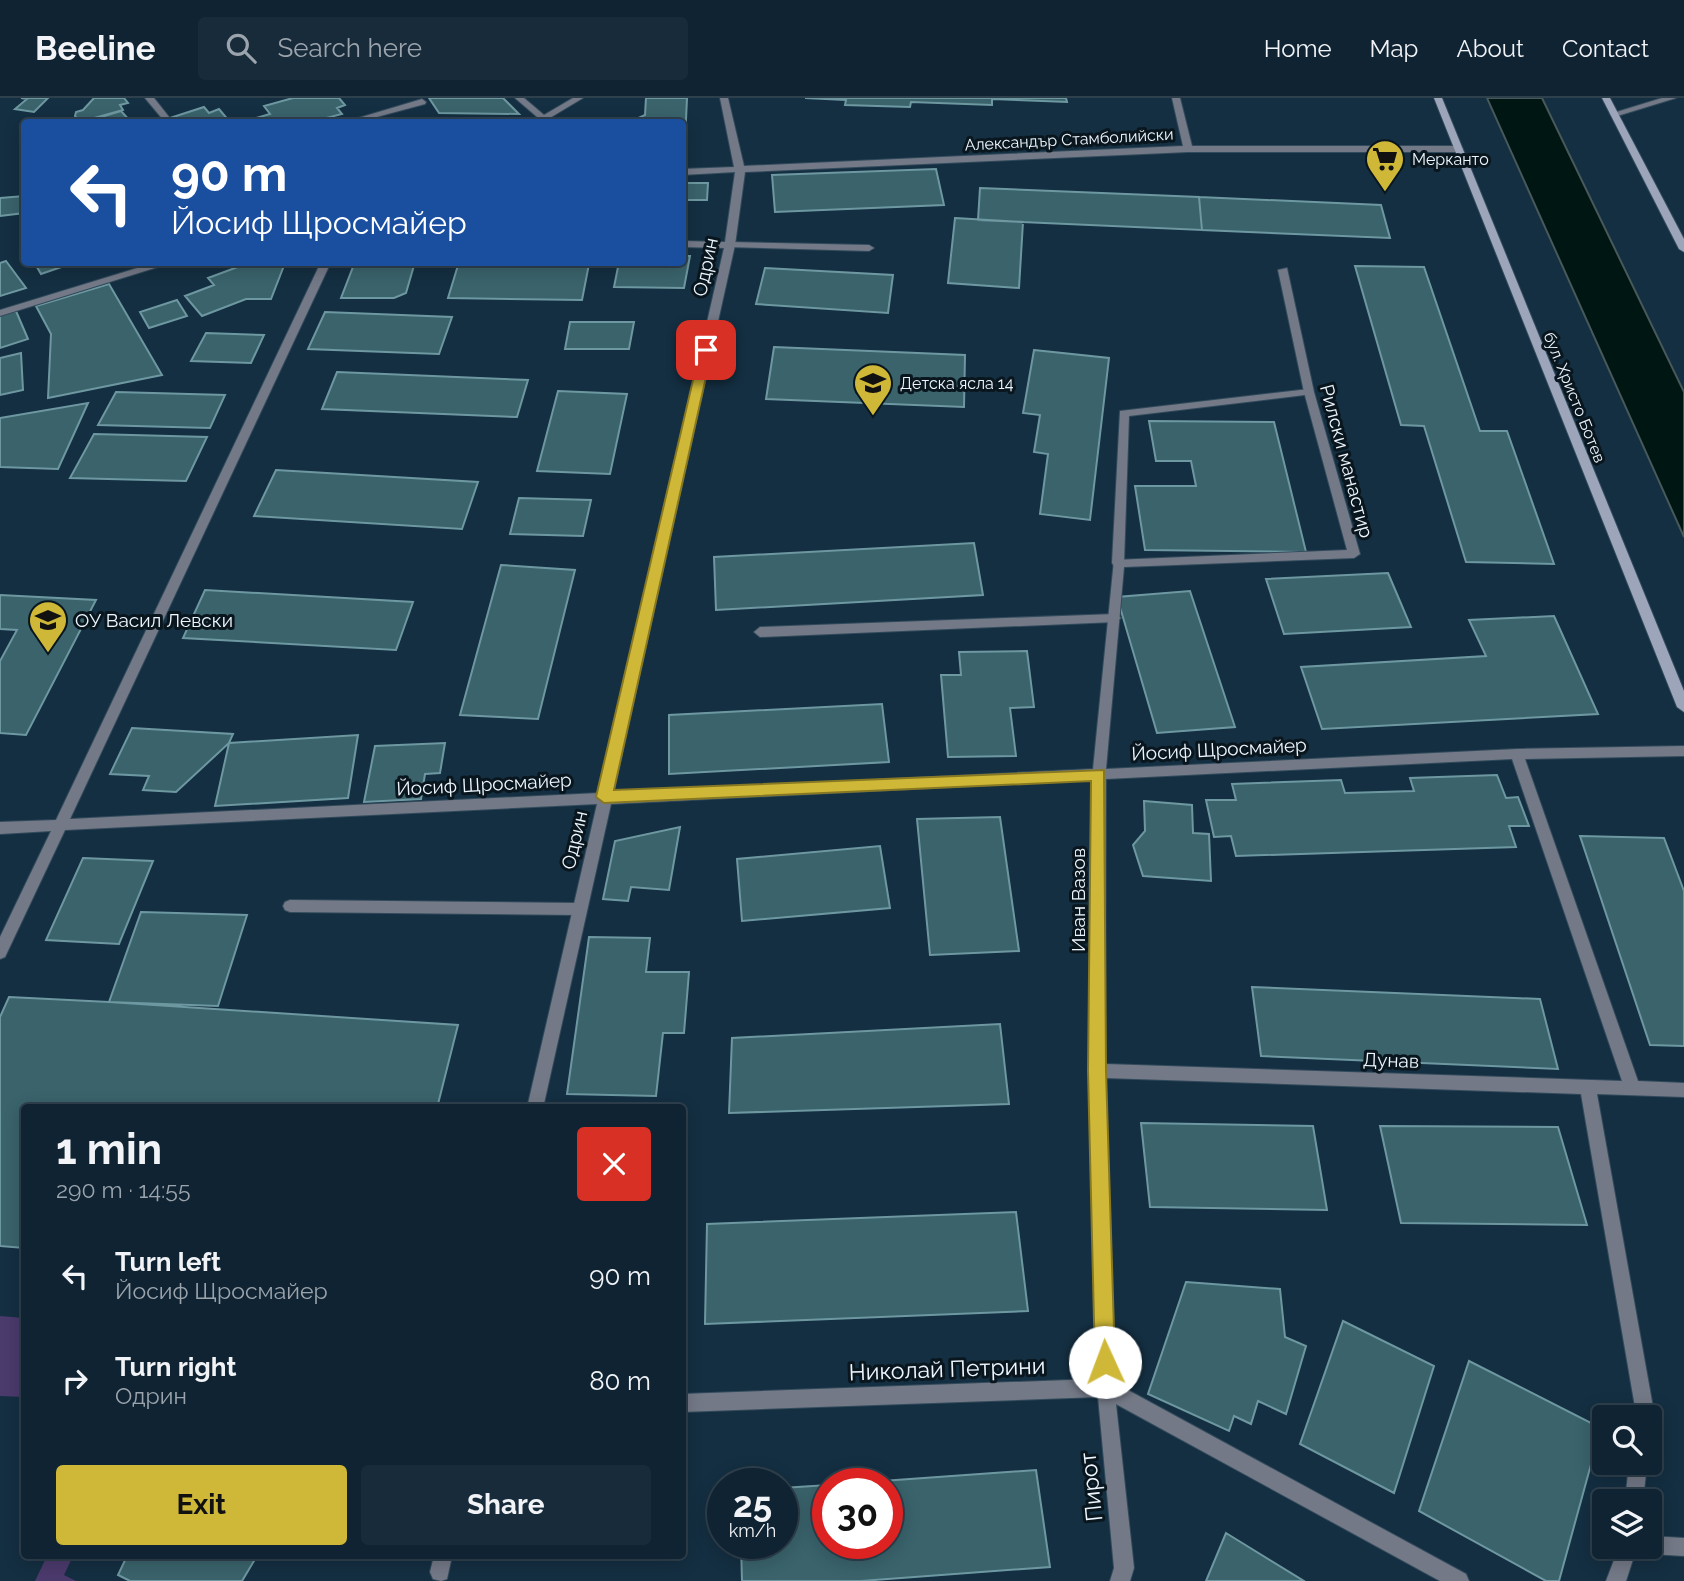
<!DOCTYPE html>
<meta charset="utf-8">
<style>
body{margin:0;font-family:Raleway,sans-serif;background:#182b3a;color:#f1f3f6;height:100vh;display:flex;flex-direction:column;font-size:26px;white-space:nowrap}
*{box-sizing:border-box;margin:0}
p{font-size:23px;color:#9ba4ac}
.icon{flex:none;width:38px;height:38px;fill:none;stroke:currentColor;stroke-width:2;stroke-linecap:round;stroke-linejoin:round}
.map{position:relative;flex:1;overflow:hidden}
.drawer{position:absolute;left:21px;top:1006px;width:665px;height:455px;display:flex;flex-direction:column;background:#0f2332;border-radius:7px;box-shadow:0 4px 18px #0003,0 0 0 2px #2f404d}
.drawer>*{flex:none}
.hud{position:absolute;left:21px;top:21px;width:665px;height:147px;border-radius:7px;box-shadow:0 4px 18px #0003,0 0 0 2px #2f404d;background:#1a4fa0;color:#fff;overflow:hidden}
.controls{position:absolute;left:1592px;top:1307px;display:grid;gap:14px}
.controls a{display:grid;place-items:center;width:70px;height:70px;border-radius:7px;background:#0f2332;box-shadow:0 4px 18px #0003,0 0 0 2px #2f404d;font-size:35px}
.speed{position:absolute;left:707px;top:1370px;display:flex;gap:14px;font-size:35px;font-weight:700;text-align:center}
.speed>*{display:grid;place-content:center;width:91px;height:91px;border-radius:50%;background:#0f2332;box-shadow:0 4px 18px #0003,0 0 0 2px #2f404d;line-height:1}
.speed small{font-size:18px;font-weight:400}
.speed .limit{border:10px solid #d22;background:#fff;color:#111}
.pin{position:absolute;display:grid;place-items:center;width:60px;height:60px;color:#fff;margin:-30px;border-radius:14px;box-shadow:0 4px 10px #0006}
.me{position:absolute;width:77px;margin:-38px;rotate:358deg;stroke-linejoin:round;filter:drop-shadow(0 0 5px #0008)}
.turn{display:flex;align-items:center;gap:24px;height:147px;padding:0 35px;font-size:32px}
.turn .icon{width:91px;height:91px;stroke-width:2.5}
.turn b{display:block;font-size:49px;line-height:60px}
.round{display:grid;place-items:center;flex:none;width:74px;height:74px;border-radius:7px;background:#182b3a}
.overview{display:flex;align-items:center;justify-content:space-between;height:119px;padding:0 35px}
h1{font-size:42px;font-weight:700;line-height:52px}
.button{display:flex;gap:14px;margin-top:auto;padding:14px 35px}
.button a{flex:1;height:80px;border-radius:7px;background:#cfb837;color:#111;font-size:28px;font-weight:700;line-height:80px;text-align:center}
.button a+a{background:#182b3a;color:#f1f3f6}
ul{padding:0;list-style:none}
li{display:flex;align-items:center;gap:21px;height:105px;padding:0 35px}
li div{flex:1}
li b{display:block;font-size:26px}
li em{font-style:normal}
header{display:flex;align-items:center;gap:42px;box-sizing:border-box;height:98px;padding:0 35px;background:#0f2332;border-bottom:2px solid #2f404d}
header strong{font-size:33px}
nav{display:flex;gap:38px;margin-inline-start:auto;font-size:24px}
.search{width:490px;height:63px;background:#182b3a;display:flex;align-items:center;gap:18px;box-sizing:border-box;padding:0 24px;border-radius:7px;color:#9ba4ac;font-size:26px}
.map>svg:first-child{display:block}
.green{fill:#4b3a6c}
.water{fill:#001613;stroke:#47595a;stroke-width:2}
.building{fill:#3a636c;stroke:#6e98a1;stroke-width:2}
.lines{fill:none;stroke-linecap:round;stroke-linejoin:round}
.service-casing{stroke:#324b5c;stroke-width:2}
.pedestrian-casing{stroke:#324b5c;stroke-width:2}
.minor-casing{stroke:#324b5c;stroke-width:2}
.secondary-casing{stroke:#324b5c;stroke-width:2}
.service{fill:#747987;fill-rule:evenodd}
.pedestrian{fill:#747987;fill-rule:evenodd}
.minor{fill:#747987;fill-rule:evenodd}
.secondary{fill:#9da5bb;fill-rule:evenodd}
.route{fill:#cfb837;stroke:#877824;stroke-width:2}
.labels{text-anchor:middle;stroke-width:6;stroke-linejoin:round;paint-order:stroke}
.far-street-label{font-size:16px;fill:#edf6fe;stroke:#0a161e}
.far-poi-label{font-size:16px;fill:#edf6fe;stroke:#0a161e;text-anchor:start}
.street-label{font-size:19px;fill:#edf6fe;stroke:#0a161e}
.poi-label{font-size:19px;fill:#edf6fe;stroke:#0a161e;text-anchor:start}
.near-street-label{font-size:23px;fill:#edf6fe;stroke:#0a161e}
</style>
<header>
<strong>Beeline</strong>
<div class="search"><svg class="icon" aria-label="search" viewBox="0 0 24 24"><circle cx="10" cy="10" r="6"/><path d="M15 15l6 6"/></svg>Search here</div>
<nav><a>Home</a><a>Map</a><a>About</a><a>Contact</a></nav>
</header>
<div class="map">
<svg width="1684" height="1483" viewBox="0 0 1684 1483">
<rect width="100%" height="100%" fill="#142f42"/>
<path class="green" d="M0,1218L24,1220V1299L0,1298Z
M47,1458H73L64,1477L76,1483H35Z"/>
<path class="water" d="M1487,0H1542L1684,294V439Z"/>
<path class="building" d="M21,0H48L34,14L15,11L27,1Z
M94,0H124L128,5L120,7L123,12L80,24L75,18L76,14L83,12Z
M293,0H339L345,7L337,10L342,16L311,24H259L256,20L270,16L264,8Z
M429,0H503L519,16L439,15Z
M646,0H687L685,44L682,45V24H630L645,17Z
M805,0H1066L1067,4L992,1V7L911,4L910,9L845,7L846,2Z
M204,9L209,15L219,11L230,24H174L170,20Z
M121,13L131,24H82L91,22Z
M936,71L944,107L775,114L772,77Z
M682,85H708L707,102H682Z
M980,90L1199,99L1202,132L978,122Z
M24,98V115L0,118V100Z
M1199,99L1381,107L1390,140L1202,132Z
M955,120L1023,124L1019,190L948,185Z
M682,158H690L684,190L614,189L619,164H682Z
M6,163L26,190L0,198V165Z
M34,164H76L41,176Z
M251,164L285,165L271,201H246L202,218L185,198L214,187L208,180Z
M361,164H415L406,195L394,200H341L353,169Z
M459,164H500L589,166L582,202L448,200Z
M1355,168L1424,169L1480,333H1507L1554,466L1466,464L1424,328L1401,327Z
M765,170L893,177L888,215L756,206Z
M109,186L162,277L48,300L51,236L36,208Z
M177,202L187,218L149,230L140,214Z
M16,213L28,241L0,250V217Z
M325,214L452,219L439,256L308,251Z
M570,224H634L629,251H565Z
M206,235L264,237L251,265L191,263Z
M774,249L965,257L964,309L766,301Z
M1034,252L1109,260L1090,422L1040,416L1048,356L1034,354L1040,317L1023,315Z
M21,255L23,292L0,297V260Z
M337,274L528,282L517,319L322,311Z
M558,293L627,296L610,376L537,373Z
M116,294L225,297L210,330L98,327Z
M88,305L58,371L0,369V320Z
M1149,323L1274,324L1306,454L1145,452L1135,388H1196L1191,363H1156Z
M94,336L207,339L186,383L70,380Z
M276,372L478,384L462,431L254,418Z
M519,400L591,402L583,438L510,436Z
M974,445L983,497L716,512L714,459Z
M501,467L575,472L538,621L460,617Z
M1388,475L1411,529L1284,536L1266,481Z
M205,492L413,504L396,552L183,540Z
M1190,493L1235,629L1157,635L1117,499Z
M0,497L96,502L26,637L0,635V563L17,532L0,531Z
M1554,518L1598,616L1322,631L1301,569L1486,558L1469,522Z
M1027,553L1034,609L1010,610L1016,658L948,659L941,577H961L959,554Z
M882,606L889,664L669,676V617Z
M132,630L233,636L229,645L176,694L143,692L149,678L110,676Z
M358,637L348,700L215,708L229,645Z
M445,645L440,675L425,676L421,701L364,704L375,648Z
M1497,677L1506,700L1518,699L1529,728H1509L1516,749L1236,758L1231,738L1214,739L1206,702H1236L1232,686L1341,682L1345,695L1414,693L1410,680Z
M1144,703L1192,707L1193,735L1209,736L1211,783L1143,778L1133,747L1145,733Z
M1000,719L1019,853L930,857L917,721Z
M680,729L669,792L631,789L628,803L603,801L615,743Z
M1580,738L1664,740L1684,793V948L1650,947Z
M880,748L890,810L742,823L737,761Z
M83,760L153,763L119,846L46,842Z
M141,814L247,817L218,908L109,904Z
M589,839L650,840L646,874H689L684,935H663L656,998L567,996Z
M1252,889L1540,901L1558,971L1261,958Z
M9,899L109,904L458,927L437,1010H24V1150L0,1148V919Z
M1000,926L1009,1006L729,1015L732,940Z
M1141,1025L1313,1028L1327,1112L1150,1109Z
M1380,1028L1558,1029L1587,1127L1401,1125Z
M1016,1114L1028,1213L705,1226L707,1126Z
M1186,1184L1280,1191L1285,1239L1306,1248L1286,1316L1258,1303L1251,1326L1234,1318L1229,1333L1148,1296Z
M1343,1223L1434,1268L1394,1395L1300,1346Z
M1469,1263L1601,1330L1559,1483H1546L1419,1413Z
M1036,1372L1050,1469L861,1483H742L741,1446H782V1390L828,1387V1446H887V1386H840Z
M1226,1435L1304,1483H1206Z
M127,1458H257L242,1483H130L118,1477Z"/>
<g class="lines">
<defs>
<path id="service" d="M1662,0H1676L1614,19L1610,16Z
M422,1L426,4L425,6L358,24H345Z
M730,144L869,147L874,150L869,153L727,149V145Z
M1309,291L1313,292V296L1129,318L1124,465L1118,469L1114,468L1112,465L1120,313Z
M1115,516L1121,520L1115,524L760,539L754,534L760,529Z
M290,802L578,805L583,807L585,811L583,815L578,817L290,814L285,812L283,808L285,804Z
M434,1458H452L447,1481L441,1483L433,1481L430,1474Z"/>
<path id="pedestrian" d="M515,0H524L544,17L573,0H583L543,24Z"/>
<path id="minor" d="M145,0H154L173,24H165Z
M720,0H728L744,68L1183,48L1172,0H1180L1192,48H1458L1463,51L1458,54H1188L745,74L735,147L613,695L1093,671L1114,462L1347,452L1304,294L1278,172L1287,170L1314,294L1360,456L1354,460L1124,469L1106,671L1517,651L1684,648V658L1525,661L1638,983L1684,985V999L1597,996L1653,1309L1650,1324V1320H1634L1635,1309L1581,996L1105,980L1115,1285L1466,1476L1469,1483H1440L1116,1306L1134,1470L1130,1483H1110L1114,1470L1098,1299L682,1314V1296L1097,1281L1089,973L1092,682L611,706L543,1010H527L597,706L65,732L5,859L0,861V839L51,733L0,736V724L56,722L321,164H331L70,721L599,695L724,150L682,149V143L725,144L735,74L682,77V71L734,69ZM1512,661L1622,983L1105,966L1106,681Z
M157,164H174L0,218V212Z
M1629,1365H1647L1643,1404H1625Z
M1650,1438L1684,1440V1458L1650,1456L1643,1454L1641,1449H1650Z
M1619,1449H1637L1626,1483H1606Z"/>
<path id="secondary" d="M1434,0H1442L1684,593V614L1677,609Z
M1602,0H1610L1684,141V154L1679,151Z"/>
</defs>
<use href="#service" class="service-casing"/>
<use href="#pedestrian" class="pedestrian-casing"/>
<use href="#minor" class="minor-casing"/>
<use href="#secondary" class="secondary-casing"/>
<use href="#service" class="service"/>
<use href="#pedestrian" class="pedestrian"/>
<use href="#minor" class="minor"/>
<use href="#secondary" class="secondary"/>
</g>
<path class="route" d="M706,248L712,252L614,692L1104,672L1106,973L1115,1264L1112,1271L1105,1274L1098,1271L1095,1264L1088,973L1091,683L604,705L596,699L700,252Z"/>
<defs>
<symbol id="supermarket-pin" viewBox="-11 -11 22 30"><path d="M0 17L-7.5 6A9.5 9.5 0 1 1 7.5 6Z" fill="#cfb837" stroke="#0a161e"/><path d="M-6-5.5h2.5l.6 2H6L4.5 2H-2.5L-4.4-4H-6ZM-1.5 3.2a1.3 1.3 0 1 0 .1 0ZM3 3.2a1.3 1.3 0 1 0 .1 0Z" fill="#111"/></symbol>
<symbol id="school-pin" viewBox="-11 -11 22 30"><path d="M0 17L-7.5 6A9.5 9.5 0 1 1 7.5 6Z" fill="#cfb837" stroke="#0a161e"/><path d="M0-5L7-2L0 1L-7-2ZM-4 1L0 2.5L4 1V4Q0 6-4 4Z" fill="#111"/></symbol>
</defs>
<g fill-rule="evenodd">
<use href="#supermarket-pin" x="1363" y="39" width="44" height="60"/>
<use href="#school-pin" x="851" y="263" width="44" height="60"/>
<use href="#school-pin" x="26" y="500" width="44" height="60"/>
</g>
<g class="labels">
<g class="far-street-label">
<text transform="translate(1069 41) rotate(-3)" y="6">Александър Стамболийски</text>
<text transform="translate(1575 299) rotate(68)" y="6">бул. Христо Ботев</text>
</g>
<g class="far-poi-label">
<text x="1412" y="67">Мерканто</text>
<text x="900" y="291">Детска ясла 14</text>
</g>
<g class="street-label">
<text transform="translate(705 169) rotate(-78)" y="7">Одрин</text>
<text transform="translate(1347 363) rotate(75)" y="7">Рилски манастир</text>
<text transform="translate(1219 651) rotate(-3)" y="7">Йосиф Щросмайер</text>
<text transform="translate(484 686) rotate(-3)" y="7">Йосиф Щросмайер</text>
<text transform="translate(574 742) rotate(-77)" y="7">Одрин</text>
<text transform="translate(1078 802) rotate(-90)" y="7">Иван Вазов</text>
<text transform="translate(1391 962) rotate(2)" y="7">Дунав</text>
</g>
<g class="poi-label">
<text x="75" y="529">ОУ Васил Левски</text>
</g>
<g class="near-street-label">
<text transform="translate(947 1271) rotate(-2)" y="8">Николай Петрини</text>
<text transform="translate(1091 1389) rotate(-96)" y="8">Пирот</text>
</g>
</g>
</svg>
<div class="controls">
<a><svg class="icon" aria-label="search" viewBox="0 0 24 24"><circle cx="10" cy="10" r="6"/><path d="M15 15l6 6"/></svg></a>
<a><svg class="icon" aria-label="layers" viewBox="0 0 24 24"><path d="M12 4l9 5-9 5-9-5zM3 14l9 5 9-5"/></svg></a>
</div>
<div class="speed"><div>25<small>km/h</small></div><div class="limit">30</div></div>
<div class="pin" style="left:706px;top:252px;background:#d93025"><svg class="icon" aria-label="arrive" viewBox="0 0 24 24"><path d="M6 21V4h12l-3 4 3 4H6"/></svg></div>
<svg class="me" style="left:1105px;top:1264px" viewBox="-20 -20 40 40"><circle r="19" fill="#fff"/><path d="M0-13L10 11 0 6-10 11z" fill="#cfb837"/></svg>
<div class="hud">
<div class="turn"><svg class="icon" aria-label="left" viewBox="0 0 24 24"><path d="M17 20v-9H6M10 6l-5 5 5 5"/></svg><div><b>90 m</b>Йосиф Щросмайер</div></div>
</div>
<section class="drawer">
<div class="overview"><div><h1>1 min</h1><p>290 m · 14:55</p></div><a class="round" style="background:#d93025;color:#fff"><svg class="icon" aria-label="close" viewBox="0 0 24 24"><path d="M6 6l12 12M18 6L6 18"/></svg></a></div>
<ul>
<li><svg class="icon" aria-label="left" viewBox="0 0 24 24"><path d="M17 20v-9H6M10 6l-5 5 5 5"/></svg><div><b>Turn left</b><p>Йосиф Щросмайер</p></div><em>90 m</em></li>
<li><svg class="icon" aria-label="right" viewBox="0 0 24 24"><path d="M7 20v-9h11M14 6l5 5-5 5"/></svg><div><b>Turn right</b><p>Одрин</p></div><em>80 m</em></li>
</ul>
<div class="button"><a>Exit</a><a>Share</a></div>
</section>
</div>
